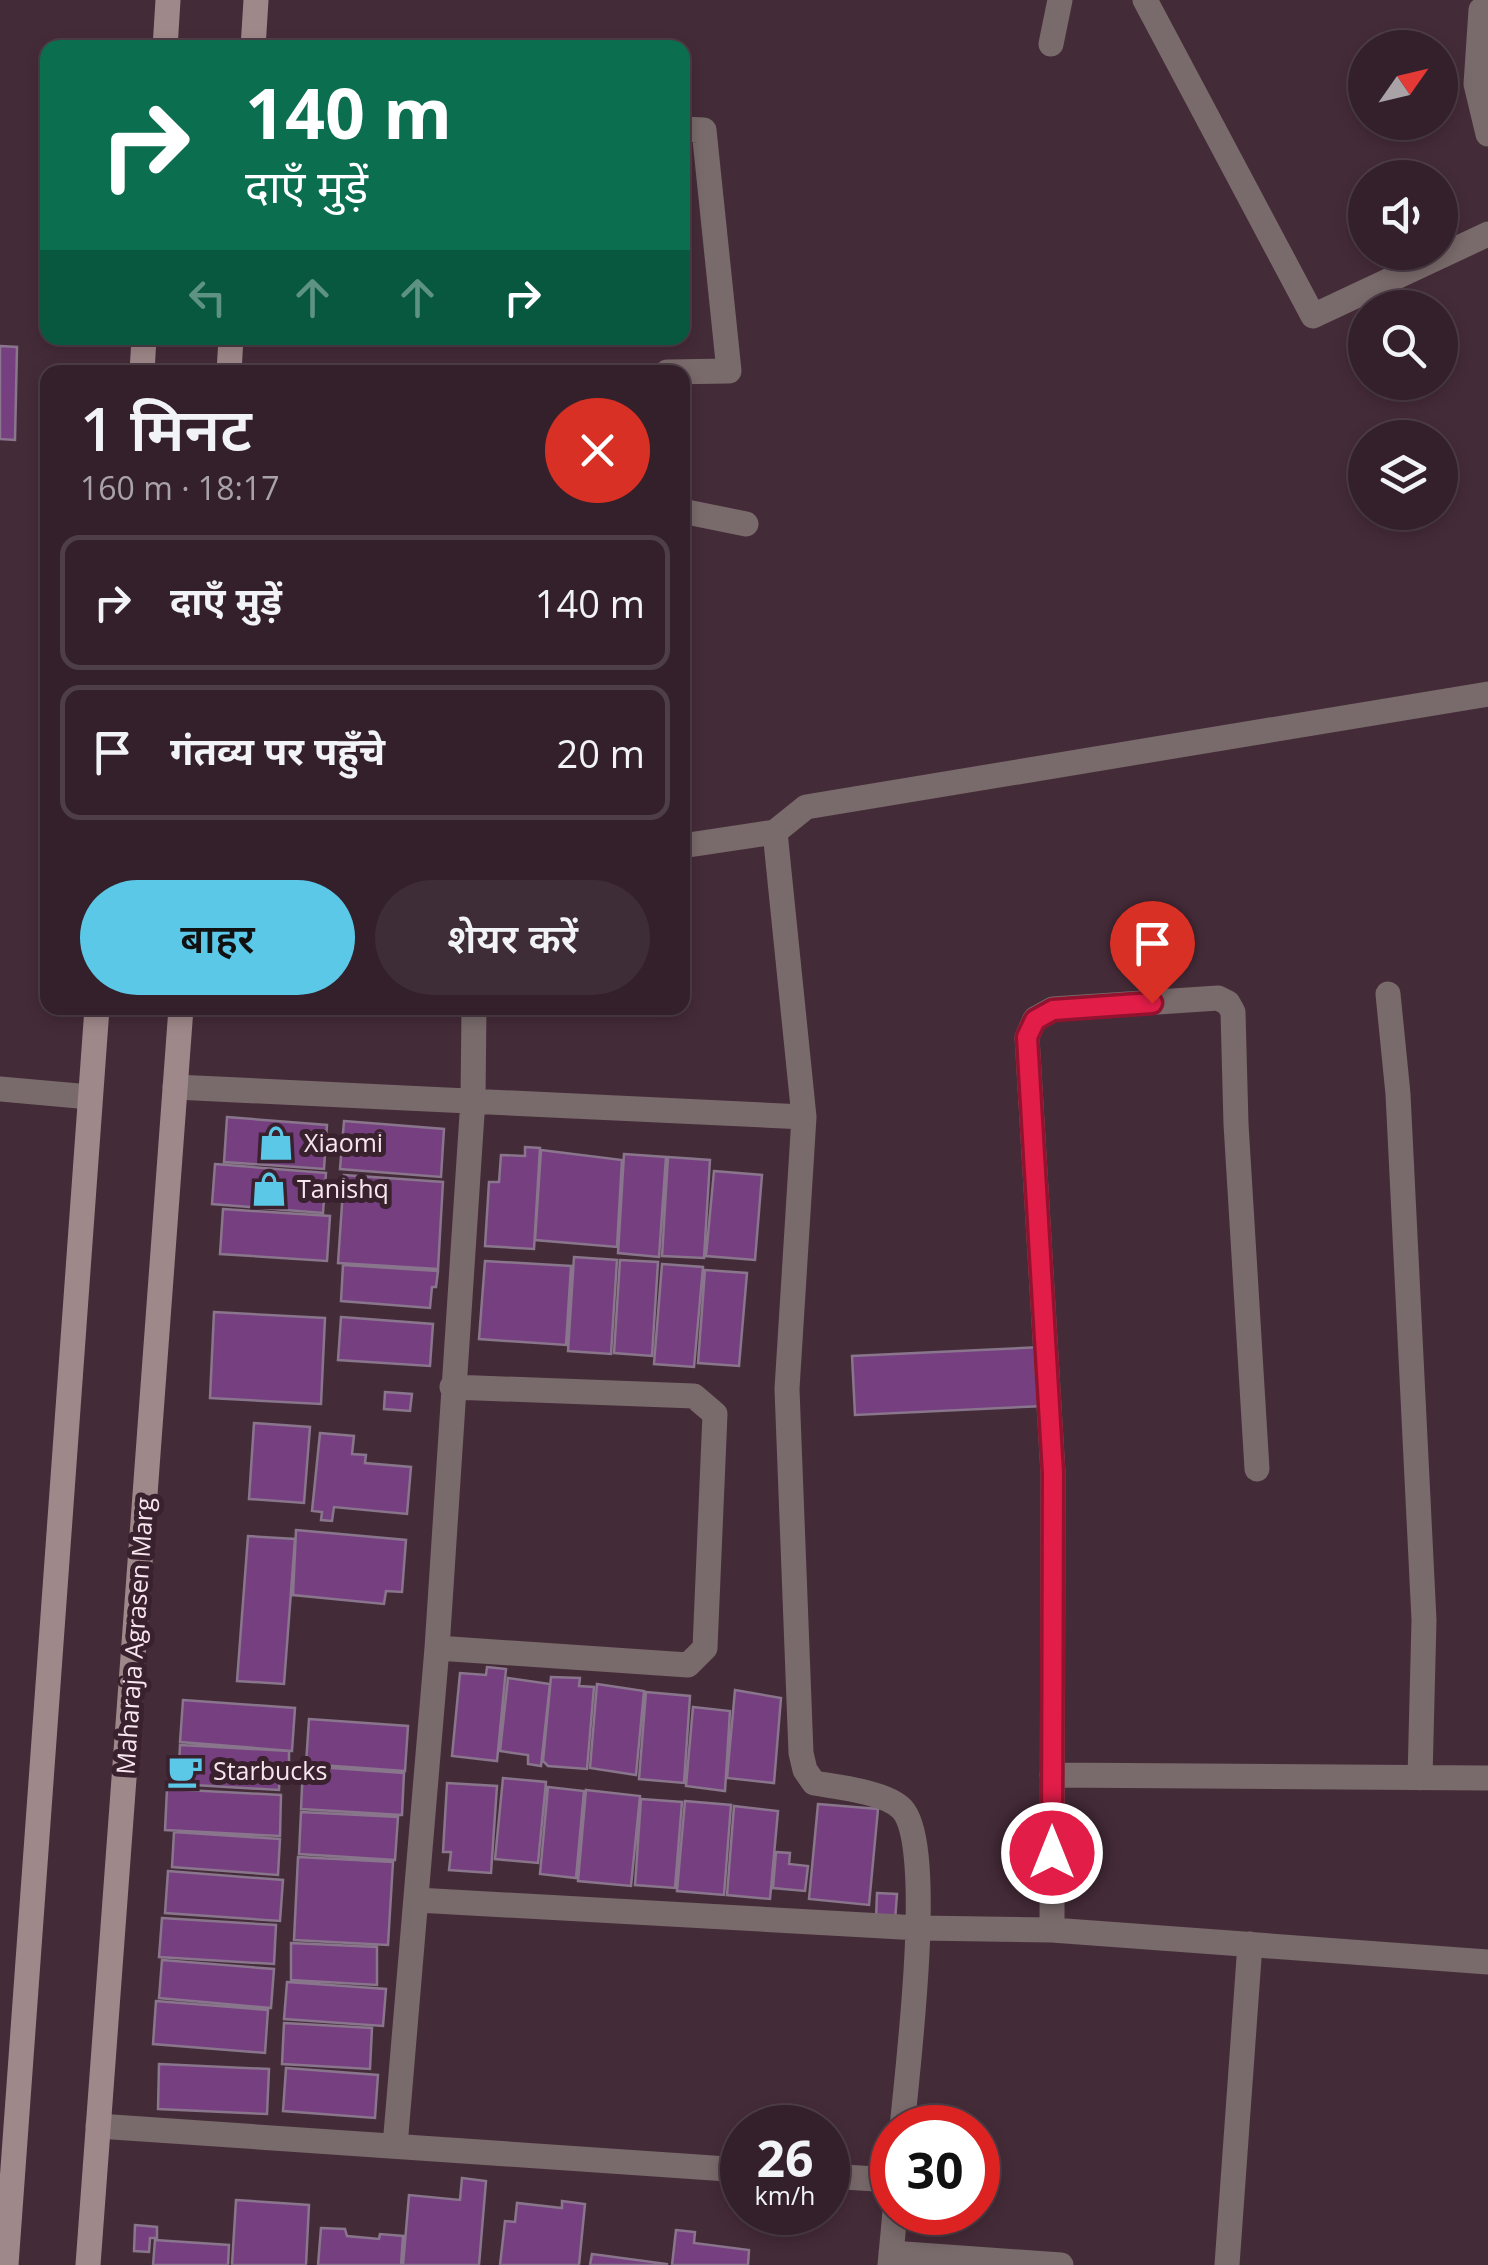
<!DOCTYPE html>
<html lang="hi">
<meta charset="utf-8">
<style>
body{margin:0;font-family:"Open Sans","Noto Sans Devanagari",sans-serif;background:#3e2d36;color:#f1f3f6;height:100vh;display:flex;flex-direction:column;font-size:38px;white-space:nowrap}
*{box-sizing:border-box;margin:0}
p{font-size:32px;color:#a9a3a8}
.icon{flex:none;width:55px;height:55px;fill:none;stroke:currentColor;stroke-width:2;stroke-linecap:round;stroke-linejoin:round}
.map{position:relative;flex:1;overflow:hidden}
.details{position:absolute;left:40px;top:365px;width:650px;height:650px;display:flex;flex-direction:column;background:#33202a;border-radius:20px;box-shadow:0 5px 15px #0003,0 0 0 2px #4e3e47}
.details>*{flex:none}
.guide{position:absolute;left:40px;top:40px;width:650px;height:305px;border-radius:20px;box-shadow:0 5px 15px #0003,0 0 0 2px #4e3e47;background:#0b6e4f;color:#fff;overflow:hidden}
.needle{width:65px;rotate:56deg}
.buttons{position:absolute;left:1348px;top:30px;display:grid;gap:20px}
.buttons a{display:grid;place-items:center;width:110px;height:110px;border-radius:50%;background:#33202a;box-shadow:0 5px 15px #0003,0 0 0 2px #4e3e47;font-size:50px}
.speed{position:absolute;left:720px;top:2105px;display:flex;gap:20px;font-size:50px;font-weight:700;text-align:center}
.speed>*{display:grid;place-content:center;width:130px;height:130px;border-radius:50%;background:#33202a;box-shadow:0 5px 15px #0003,0 0 0 2px #4e3e47;line-height:1}
.speed small{font-size:25px;font-weight:400}
.speed .limit{border:15px solid #d22;background:#fff;color:#111}
.pin{position:absolute;display:grid;place-items:center;width:85px;height:85px;color:#fff;margin:-102px -42px;border-radius:50% 50% 50% 0;rotate:-45deg;box-shadow:0 0 10px #0007}
.pin .icon{rotate:45deg}
.me{position:absolute;width:110px;margin:-55px;rotate:0deg;stroke-linejoin:round;filter:drop-shadow(0 0 8px #0008)}
.turn{display:flex;align-items:center;gap:35px;height:210px;padding:0 40px;font-size:45px}
.turn .icon{width:130px;height:130px;stroke-width:2.5}
.turn b{display:block;font-size:70px;line-height:85px}
.lanes{display:flex;align-items:center;height:95px;padding:0 40px;background:#0003;justify-content:center;gap:50px;direction:ltr}
.lanes .off{opacity:.35}
.round{display:grid;place-items:center;flex:none;width:105px;height:105px;border-radius:52px;background:#3e2d36}
.head{display:flex;align-items:center;justify-content:space-between;height:170px;padding:0 40px}
h1{font-size:60px;font-weight:600;line-height:75px}
.primary-button{display:flex;gap:20px;margin-top:auto;padding:20px 40px}
.primary-button a{flex:1;height:115px;border-radius:60px;background:#5bc8e7;color:#111;font-size:40px;font-weight:600;line-height:115px;text-align:center}
.primary-button a+a{background:#3e2d36;color:#f1f3f6}
ul{padding:0;list-style:none}
li{display:flex;align-items:center;gap:30px;height:135px;margin:0 20px 15px;padding:0 20px;border:5px solid #4e3e47;border-radius:20px}
li div{flex:1}
li b{display:block;font-size:38px}
li em{font-style:normal}
.map>svg:first-child{display:block}
.building{fill:#763f80;stroke:#89758c;stroke-width:2.5}
.lines{fill:none;stroke-linecap:round;stroke-linejoin:round}
.street{stroke:#796a6b;stroke-width:25}
.secondary{stroke:#9f888a;stroke-width:25}
.route-casing{stroke:#92132f;stroke-width:25}
.route{stroke:#e11d48;stroke-width:18}
.labels{text-anchor:middle;stroke-width:10;stroke-linejoin:round;paint-order:stroke}
.poi-label{font-size:25px;fill:#f7e6ee;stroke:#39212e;text-anchor:start}
.street-label{font-size:25px;fill:#f7e6ee;stroke:#39212e}
</style>
<div class="map">
<svg width="1488" height="2265" viewBox="0 0 1488 2265">
<rect width="100%" height="100%" fill="#442b38"/>
<path class="building" d="M0,346L17,347L15,440L0,439Z
M227,1117L327,1125L324,1169L224,1162Z
M344,1121L444,1129L441,1177L340,1169Z
M525,1147L540,1148L534,1249L485,1246L489,1182H499L501,1155L525,1156Z
M541,1150L622,1160L617,1247L535,1240Z
M624,1154L666,1157L659,1257L618,1253Z
M668,1157L710,1160L704,1258L662,1256Z
M215,1164L326,1173L323,1213L212,1204Z
M714,1171L762,1175L755,1260L706,1256Z
M344,1175L443,1182L438,1269L338,1263Z
M223,1209L330,1216L327,1261L220,1254Z
M574,1257L617,1260L611,1354L568,1351Z
M620,1260L658,1262L652,1356L614,1353Z
M485,1261L571,1266L566,1345L479,1339Z
M662,1264L703,1267L694,1367L654,1364Z
M343,1265L438,1271L436,1287H432L430,1308L341,1301Z
M705,1270L747,1273L739,1366L698,1363Z
M214,1312L325,1318L321,1404L210,1398Z
M341,1317L433,1324L430,1366L338,1360Z
M1042,1347L1044,1406L855,1415L852,1356Z
M385,1392L412,1394L410,1411L384,1409Z
M254,1423L310,1427L304,1503L249,1499Z
M320,1433L354,1436L352,1454L366,1455L365,1463L411,1467L407,1514L334,1507L332,1521L321,1520L322,1512L312,1511Z
M296,1530L406,1540L402,1592L386,1591L384,1604L293,1595Z
M248,1536L295,1539L284,1684L237,1681Z
M487,1667L506,1669L497,1761L452,1756L460,1673L486,1675Z
M551,1677L580,1678L579,1686L594,1687L587,1769L548,1766L543,1761Z
M508,1678L550,1684L541,1766L528,1764V1755L500,1751Z
M597,1684L644,1691L636,1775L590,1768Z
M735,1690L781,1698L774,1783L727,1778Z
M646,1692L690,1696L684,1783L639,1779Z
M183,1700L295,1708L292,1751L180,1742Z
M693,1707L730,1711L725,1791L686,1786Z
M309,1719L408,1726L405,1771L306,1764Z
M180,1745L289,1751V1769L280,1768L279,1790L178,1784Z
M303,1766L404,1773L402,1815L301,1809Z
M503,1778L546,1782L538,1863L495,1859Z
M447,1783L497,1786L491,1873L449,1870L451,1852H443Z
M548,1787L584,1791L576,1878L540,1874Z
M167,1789L281,1795L280,1836L165,1830Z
M586,1790L640,1796L631,1886L578,1881Z
M641,1799L682,1802L675,1888L635,1885Z
M685,1801L731,1805L724,1895L677,1891Z
M818,1804L878,1809L869,1905L809,1899Z
M734,1806L778,1811L770,1899L727,1895Z
M301,1812L398,1817L395,1860L299,1854Z
M174,1832L280,1839L278,1875L172,1867Z
M776,1852L790,1853L789,1864L808,1866L805,1891L773,1888Z
M298,1857L393,1862L388,1945L294,1940Z
M168,1871L283,1880L280,1921L165,1913Z
M877,1893L897,1894L895,1921L876,1919Z
M162,1918L276,1925L274,1964L159,1957Z
M291,1943L377,1947V1985L291,1980Z
M162,1960L274,1969L271,2008L159,1998Z
M287,1982L386,1989L383,2026L284,2019Z
M156,2001L268,2010L265,2053L153,2044Z
M284,2023L372,2028L370,2069L282,2064Z
M159,2064L269,2069L267,2114L158,2109Z
M286,2068L378,2075L375,2118L283,2111Z
M462,2178L486,2181L479,2265H403L409,2195L460,2200Z
M236,2200L309,2205L306,2265H232Z
M562,2201L585,2204L579,2265H500L505,2221L515,2222L517,2203L562,2208Z
M135,2225L157,2227V2238H150L149,2252L134,2251Z
M321,2228L345,2229L347,2236L379,2239L380,2234L403,2236L401,2265H318Z
M676,2230L695,2232L694,2243L749,2250L748,2265H672Z
M155,2240L229,2245L228,2265H153Z
M592,2254L667,2264V2265H590Z"/>
<g class="lines">
<path class="street" d="M1145,0L1313,316L1488,234
M1488,5L1481,10L1476,84L1488,134
M1051,44L1060,0
M667,372L729,371L704,130L682,129
M682,511L746,524
M775,832L804,1117L787,1389L801,1753L805,1770L814,1783C837,1787 886,1792 902,1809C936,1845 907,2072 902,2128
M682,846L775,832L806,807L1488,694
M1388,994L1398,1094L1424,1620L1420,1778
M175,1087L804,1117
M0,1089L90,1097
M437,1648L688,1665L705,1648L715,1414L694,1396L452,1387
M1052,1775L1488,1778
M417,1900L919,1928L1052,1930L1488,1962
M1052,1930L1053,1473L1027,1037L1035,1019L1053,1009L1218,998L1228,1003L1233,1012L1236,1124L1257,1469
M98,2126L742,2170
M395,2146L437,1648L473,1099L474,1008
M828,2176L892,2180
M891,2253L1061,2265
M890,2265L895,2212
M1227,2265L1250,1944"/>
<path class="secondary" d="M165,48L168,0
M253,48L256,0
M142,372L144,338
M229,372L231,338
M6,2265L97,1008
M88,2265L181,1008"/>
</g>
<g class="lines">
<defs>
<path id="route" d="M1052,1853L1053,1473L1027,1037L1035,1020L1053,1010L1152,1003"/>
</defs>
<use href="#route" class="route-casing"/>
<use href="#route" class="route"/>
</g>
<defs>
<symbol id="shop-bare" viewBox="-9 -9 18 18"><path d="M-5-2.5h2.3a2.7 3.5 0 0 1 5.4 0H5L5.5 6h-11ZM-1.5-2.5h3a1.5 2.3 0 0 0-3 0Z" fill="#5bc8e7" stroke="#39212e" stroke-width="2.5" paint-order="stroke"/></symbol>
<symbol id="cafe-bare" viewBox="-9 -9 18 18"><path d="M-5.5-4.5H6V0H3Q3 3.5 0 3.5H-2.5Q-5.5 3.5-5.5 0ZM3-3.2v2h1.7v-2ZM-6 4.5H4V6H-6Z" fill="#5bc8e7" stroke="#39212e" stroke-width="2.5" paint-order="stroke"/></symbol>
</defs>
<g fill-rule="evenodd">
<use href="#shop-bare" x="251" y="1118" width="50" height="50"/>
<use href="#shop-bare" x="244" y="1164" width="50" height="50"/>
<use href="#cafe-bare" x="160" y="1746" width="50" height="50"/>
</g>
<g class="labels">
<g class="poi-label">
<text x="304" y="1152">Xiaomi</text>
<text x="297" y="1198">Tanishq</text>
<text x="213" y="1780">Starbucks</text>
</g>
<g class="street-label">
<text transform="translate(135 1636) rotate(-86)" y="9">Maharaja Agrasen Marg</text>
</g>
</g>
</svg>
<div class="buttons">
<a><svg class="needle" viewBox="-14 -14 28 28"><path d="M0-13l5 13h-10z" fill="#e53935"/><path d="M0 13l5-13h-10z" fill="#a9a3a8"/></svg></a>
<a><svg class="icon" aria-label="sound" viewBox="0 0 24 24"><path d="M4 9h4l5-4v14l-5-4H4zM17 9q2 3 0 6"/></svg></a>
<a><svg class="icon" aria-label="search" viewBox="0 0 24 24"><circle cx="10" cy="10" r="6"/><path d="M15 15l6 6"/></svg></a>
<a><svg class="icon" aria-label="layers" viewBox="0 0 24 24"><path d="M12 4l9 5-9 5-9-5zM3 14l9 5 9-5"/></svg></a>
</div>
<div class="speed"><div>26<small>km/h</small></div><div class="limit">30</div></div>
<div class="pin" style="left:1152px;top:1003px;background:#d93025"><svg class="icon" aria-label="arrive" viewBox="0 0 24 24"><path d="M6 21V4h12l-3 4 3 4H6"/></svg></div>
<svg class="me" style="left:1052px;top:1853px" viewBox="-20 -20 40 40"><circle r="17" fill="#e11d48" stroke="#fff" stroke-width="3"/><path d="M0-11L8 9 0 5-8 9z" fill="#fff"/></svg>
<div class="guide">
<div class="turn"><svg class="icon" aria-label="right" viewBox="0 0 24 24"><path d="M7 20v-9h11M14 6l5 5-5 5"/></svg><div><b>140 m</b>दाएँ मुड़ें</div></div>
<div class="lanes"><svg class="icon off" aria-label="left" viewBox="0 0 24 24"><path d="M17 20v-9H6M10 6l-5 5 5 5"/></svg><svg class="icon off" aria-label="ahead" viewBox="0 0 24 24"><path d="M12 20V5M6 11l6-6 6 6"/></svg><svg class="icon off" aria-label="ahead" viewBox="0 0 24 24"><path d="M12 20V5M6 11l6-6 6 6"/></svg><svg class="icon" aria-label="right" viewBox="0 0 24 24"><path d="M7 20v-9h11M14 6l5 5-5 5"/></svg></div>
</div>
<section class="details">
<div class="head"><div><h1>1 मिनट</h1><p>160 m · 18:17</p></div><a class="round" style="background:#d93025;color:#fff"><svg class="icon" aria-label="close" viewBox="0 0 24 24"><path d="M6 6l12 12M18 6L6 18"/></svg></a></div>
<ul>
<li><svg class="icon" aria-label="right" viewBox="0 0 24 24"><path d="M7 20v-9h11M14 6l5 5-5 5"/></svg><div><b>दाएँ मुड़ें</b></div><em>140 m</em></li>
<li><svg class="icon" aria-label="arrive" viewBox="0 0 24 24"><path d="M6 21V4h12l-3 4 3 4H6"/></svg><div><b>गंतव्य पर पहुँचे</b></div><em>20 m</em></li>
</ul>
<div class="primary-button"><a>बाहर</a><a>शेयर करें</a></div>
</section>
</div>
